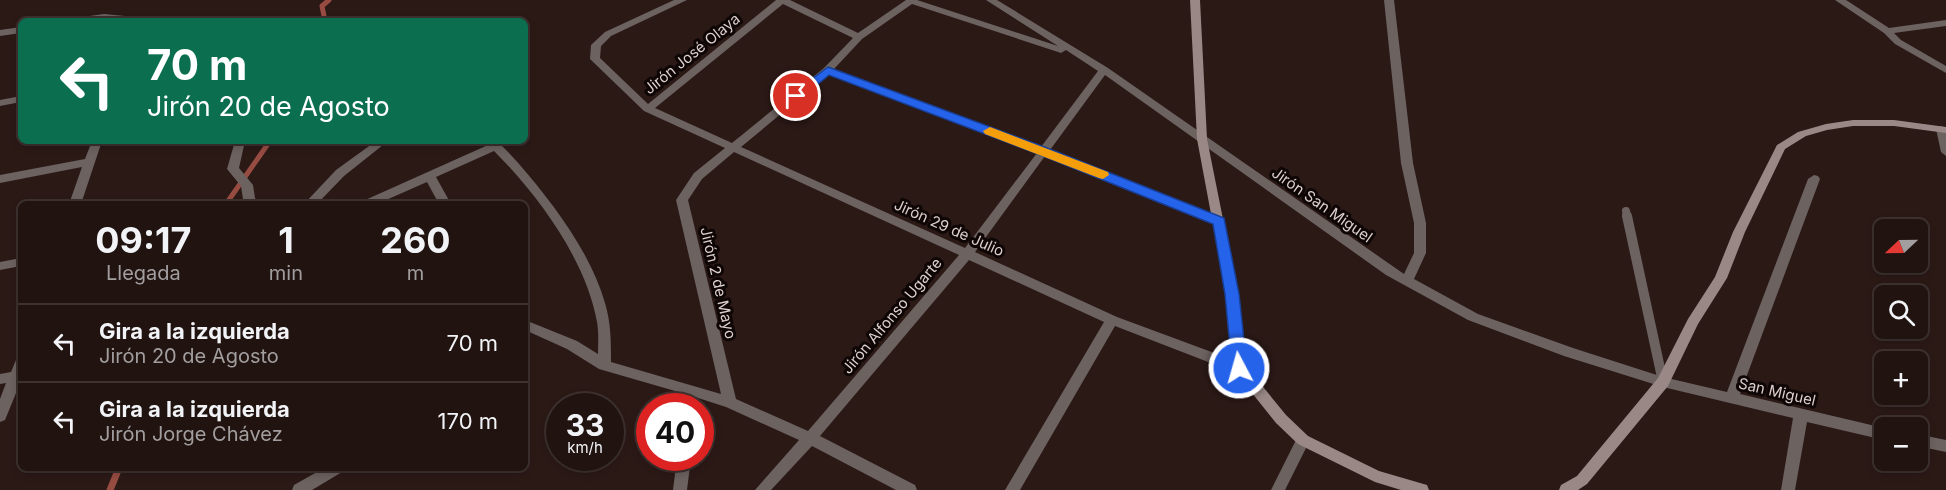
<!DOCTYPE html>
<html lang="es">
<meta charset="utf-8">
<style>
body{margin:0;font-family:Inter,sans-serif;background:#281c19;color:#f1f3f6;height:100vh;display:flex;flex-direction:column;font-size:22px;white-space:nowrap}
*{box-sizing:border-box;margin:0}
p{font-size:20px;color:#a29e9f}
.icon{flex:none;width:33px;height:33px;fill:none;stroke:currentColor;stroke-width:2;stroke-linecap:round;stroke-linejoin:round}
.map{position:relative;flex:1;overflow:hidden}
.details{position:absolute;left:18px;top:201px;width:510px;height:270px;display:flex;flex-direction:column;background:#201310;border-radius:9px;box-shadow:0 3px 9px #0003,0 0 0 2px #3d3230}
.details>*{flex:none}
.banner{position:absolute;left:18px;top:18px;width:510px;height:126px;border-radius:9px;box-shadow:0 3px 9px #0003,0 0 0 2px #3d3230;background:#0b6e4f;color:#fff;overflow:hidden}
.needle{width:39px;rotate:248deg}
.tools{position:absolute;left:1874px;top:219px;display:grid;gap:12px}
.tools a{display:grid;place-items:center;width:54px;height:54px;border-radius:9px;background:#201310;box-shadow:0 3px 9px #0003,0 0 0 2px #3d3230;font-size:30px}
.speed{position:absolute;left:546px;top:393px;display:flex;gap:12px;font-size:30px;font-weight:700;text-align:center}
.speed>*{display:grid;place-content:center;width:78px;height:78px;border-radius:50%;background:#201310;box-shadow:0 3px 9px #0003,0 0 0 2px #3d3230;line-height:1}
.speed small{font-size:15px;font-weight:400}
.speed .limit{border:9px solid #d22;background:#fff;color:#111}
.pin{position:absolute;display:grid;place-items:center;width:51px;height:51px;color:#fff;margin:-26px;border:3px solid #fff;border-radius:50%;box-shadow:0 2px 6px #0007}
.me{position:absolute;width:66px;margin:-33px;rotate:354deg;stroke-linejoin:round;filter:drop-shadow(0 0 4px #0008)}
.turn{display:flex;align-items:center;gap:21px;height:126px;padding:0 30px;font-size:27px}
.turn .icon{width:78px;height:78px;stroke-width:2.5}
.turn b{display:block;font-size:42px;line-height:51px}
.eta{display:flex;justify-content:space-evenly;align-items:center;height:102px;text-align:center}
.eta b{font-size:36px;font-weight:700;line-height:42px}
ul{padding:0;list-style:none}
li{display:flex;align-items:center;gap:18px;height:78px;padding:0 30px;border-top:2px solid #3d3230}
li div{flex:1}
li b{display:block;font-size:22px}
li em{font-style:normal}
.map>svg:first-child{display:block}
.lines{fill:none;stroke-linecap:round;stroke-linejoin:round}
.stream-far1{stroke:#974c42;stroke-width:5}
.stream{stroke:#974c42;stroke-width:7}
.lane-far1{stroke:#6c6260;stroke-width:8}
.lane{stroke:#6c6260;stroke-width:10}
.street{fill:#6c6260;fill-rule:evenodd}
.secondary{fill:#998886;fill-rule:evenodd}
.route{fill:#2563eb;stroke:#184099;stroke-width:1.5}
.slow{fill:#f59e0b}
.labels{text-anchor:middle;stroke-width:6;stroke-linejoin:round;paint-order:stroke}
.street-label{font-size:15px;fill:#dccfcd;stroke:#0e0605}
</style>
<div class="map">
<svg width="1946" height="490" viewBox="0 0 1946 490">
<rect width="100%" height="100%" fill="#2b1916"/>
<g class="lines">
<path class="stream-far1" d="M325,21L322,6L329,0
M226,204L270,141"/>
<path class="stream" d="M110,490L119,468"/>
<path class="lane-far1" d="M1626,211L1627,217"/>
<path class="lane" d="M1627,216L1663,382"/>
<path class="street" d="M674,0H687L611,36L601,46L600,58L648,104L776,0H790L858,33L906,0H917L1058,46L986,0H997L1108,68L1404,274L1414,253V223L1401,163L1384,0H1394L1413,163L1426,223V253L1414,279L1478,314L1573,348L1663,377L1727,392L1808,179L1814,175L1818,176L1820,179L1740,394L1884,428V440L1807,422L1795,490H1781L1793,418L1663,387L1564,356L1468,320L1386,275L1105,75L1050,150L1223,218L1225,221L1223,224H1215L1045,156L975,252L1117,317L1244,364L1246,368L1244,372L1239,373L1234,372L1115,326L1020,490H1005L1104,322L969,260L820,436L915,485L917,490H896L812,446L771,490H755L799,440L726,407L695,397V406H681L682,393L599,369L567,349L525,330V320L577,341L598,354C598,344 599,333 597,322C586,260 538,195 494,151L436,177L451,204H439L427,182L377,204H361L363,201L488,145L485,141H496C504,147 512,156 519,164C552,202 591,253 605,303C611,323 611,341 611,362L721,394L676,200L694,173L725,148L644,111L590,59L591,45L605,32ZM783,4L853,38L824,68L732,143L655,108ZM912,4L1058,52L1061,53L1066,50L1098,71L1041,147L834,69L862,39ZM829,74L1037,153L965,248L741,147ZM734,152L959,255L808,431L736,399L688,200L702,179Z
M1835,0H1846L1889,28L1946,20V26L1894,33L1901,40L1946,66V73L1895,44L1884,33Z
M104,14L125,16L137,21H70L75,18Z
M21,27V33L0,36V30Z
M21,96V102L0,106V100Z
M1941,126L1946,128V156L1941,152L1936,129Z
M92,141H102L81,204H69L82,167L0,183V175L85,159Z
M235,141H245L239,168L253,185L255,198L259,204H247L243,199L241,186L227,169Z
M376,141H388L344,176L317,204H304L336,170Z
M21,258V266L0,270V262Z
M21,359V381L5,420L0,422V399L6,383L0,384V374L11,372L16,360Z
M1303,434L1308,436L1310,440L1285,490H1271L1298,436Z
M1917,434L1946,440V452L1917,446Z
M677,458H691L687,490H673Z
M324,468H344L342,472L312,490H292L294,485Z"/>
<path class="secondary" d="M1190,0H1200L1207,139L1238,294L1246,366L1286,415L1308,436L1379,471L1427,485L1429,490H1401L1375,482L1298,444L1276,423L1232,368L1226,294L1197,139Z
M1853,120H1894L1946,127V133L1894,126H1853L1827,130L1806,136L1785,149L1745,232L1727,278L1698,324L1668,386L1587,484L1578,490H1559L1561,485L1577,476L1658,378L1688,319L1715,277L1733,232L1777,145L1798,132L1826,124Z"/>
</g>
<path class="route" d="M828,67L1047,148L1224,218L1239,294L1247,368L1245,373H1234L1232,368L1225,294L1213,224L1038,154L829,75L800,99H792V94Z"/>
<path class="slow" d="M990,127L1108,172L1109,175L1103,179L1099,178L985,134L983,131Z"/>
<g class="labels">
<g class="street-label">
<text transform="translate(692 54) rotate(-39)" y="5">Jirón José Olaya</text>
<text transform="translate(1322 205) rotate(35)" y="5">Jirón San Miguel</text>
<text transform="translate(949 228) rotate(24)" y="5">Jirón 29 de Julio</text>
<text transform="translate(718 283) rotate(77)" y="5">Jirón 2 de Mayo</text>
<text transform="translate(892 316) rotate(-50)" y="5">Jirón Alfonso Ugarte</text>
<text transform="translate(1777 392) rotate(13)" y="5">San Miguel</text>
</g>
</g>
</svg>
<div class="tools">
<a><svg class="needle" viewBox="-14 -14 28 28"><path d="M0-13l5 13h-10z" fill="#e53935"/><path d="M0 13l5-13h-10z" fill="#a29e9f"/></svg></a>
<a><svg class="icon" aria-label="search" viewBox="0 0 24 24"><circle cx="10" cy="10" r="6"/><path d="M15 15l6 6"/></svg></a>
<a>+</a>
<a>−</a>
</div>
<div class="speed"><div>33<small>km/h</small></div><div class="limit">40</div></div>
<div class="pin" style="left:796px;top:96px;background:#d93025"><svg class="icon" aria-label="arrive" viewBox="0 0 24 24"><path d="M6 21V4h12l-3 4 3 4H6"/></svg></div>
<svg class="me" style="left:1239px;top:368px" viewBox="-20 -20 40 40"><circle r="17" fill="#2563eb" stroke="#fff" stroke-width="3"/><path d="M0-11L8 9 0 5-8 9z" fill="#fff"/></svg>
<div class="banner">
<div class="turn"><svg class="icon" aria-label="left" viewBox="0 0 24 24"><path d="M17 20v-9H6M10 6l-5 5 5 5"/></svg><div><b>70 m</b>Jirón 20 de Agosto</div></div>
</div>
<section class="details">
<div class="eta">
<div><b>09:17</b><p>Llegada</p></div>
<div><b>1</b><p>min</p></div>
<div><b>260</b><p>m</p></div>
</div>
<ul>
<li><svg class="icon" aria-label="left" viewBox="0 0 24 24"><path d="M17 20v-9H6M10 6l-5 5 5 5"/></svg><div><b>Gira a la izquierda</b><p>Jirón 20 de Agosto</p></div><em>70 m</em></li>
<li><svg class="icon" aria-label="left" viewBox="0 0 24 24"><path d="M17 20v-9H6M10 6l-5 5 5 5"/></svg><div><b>Gira a la izquierda</b><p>Jirón Jorge Chávez</p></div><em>170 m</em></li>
</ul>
</section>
</div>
